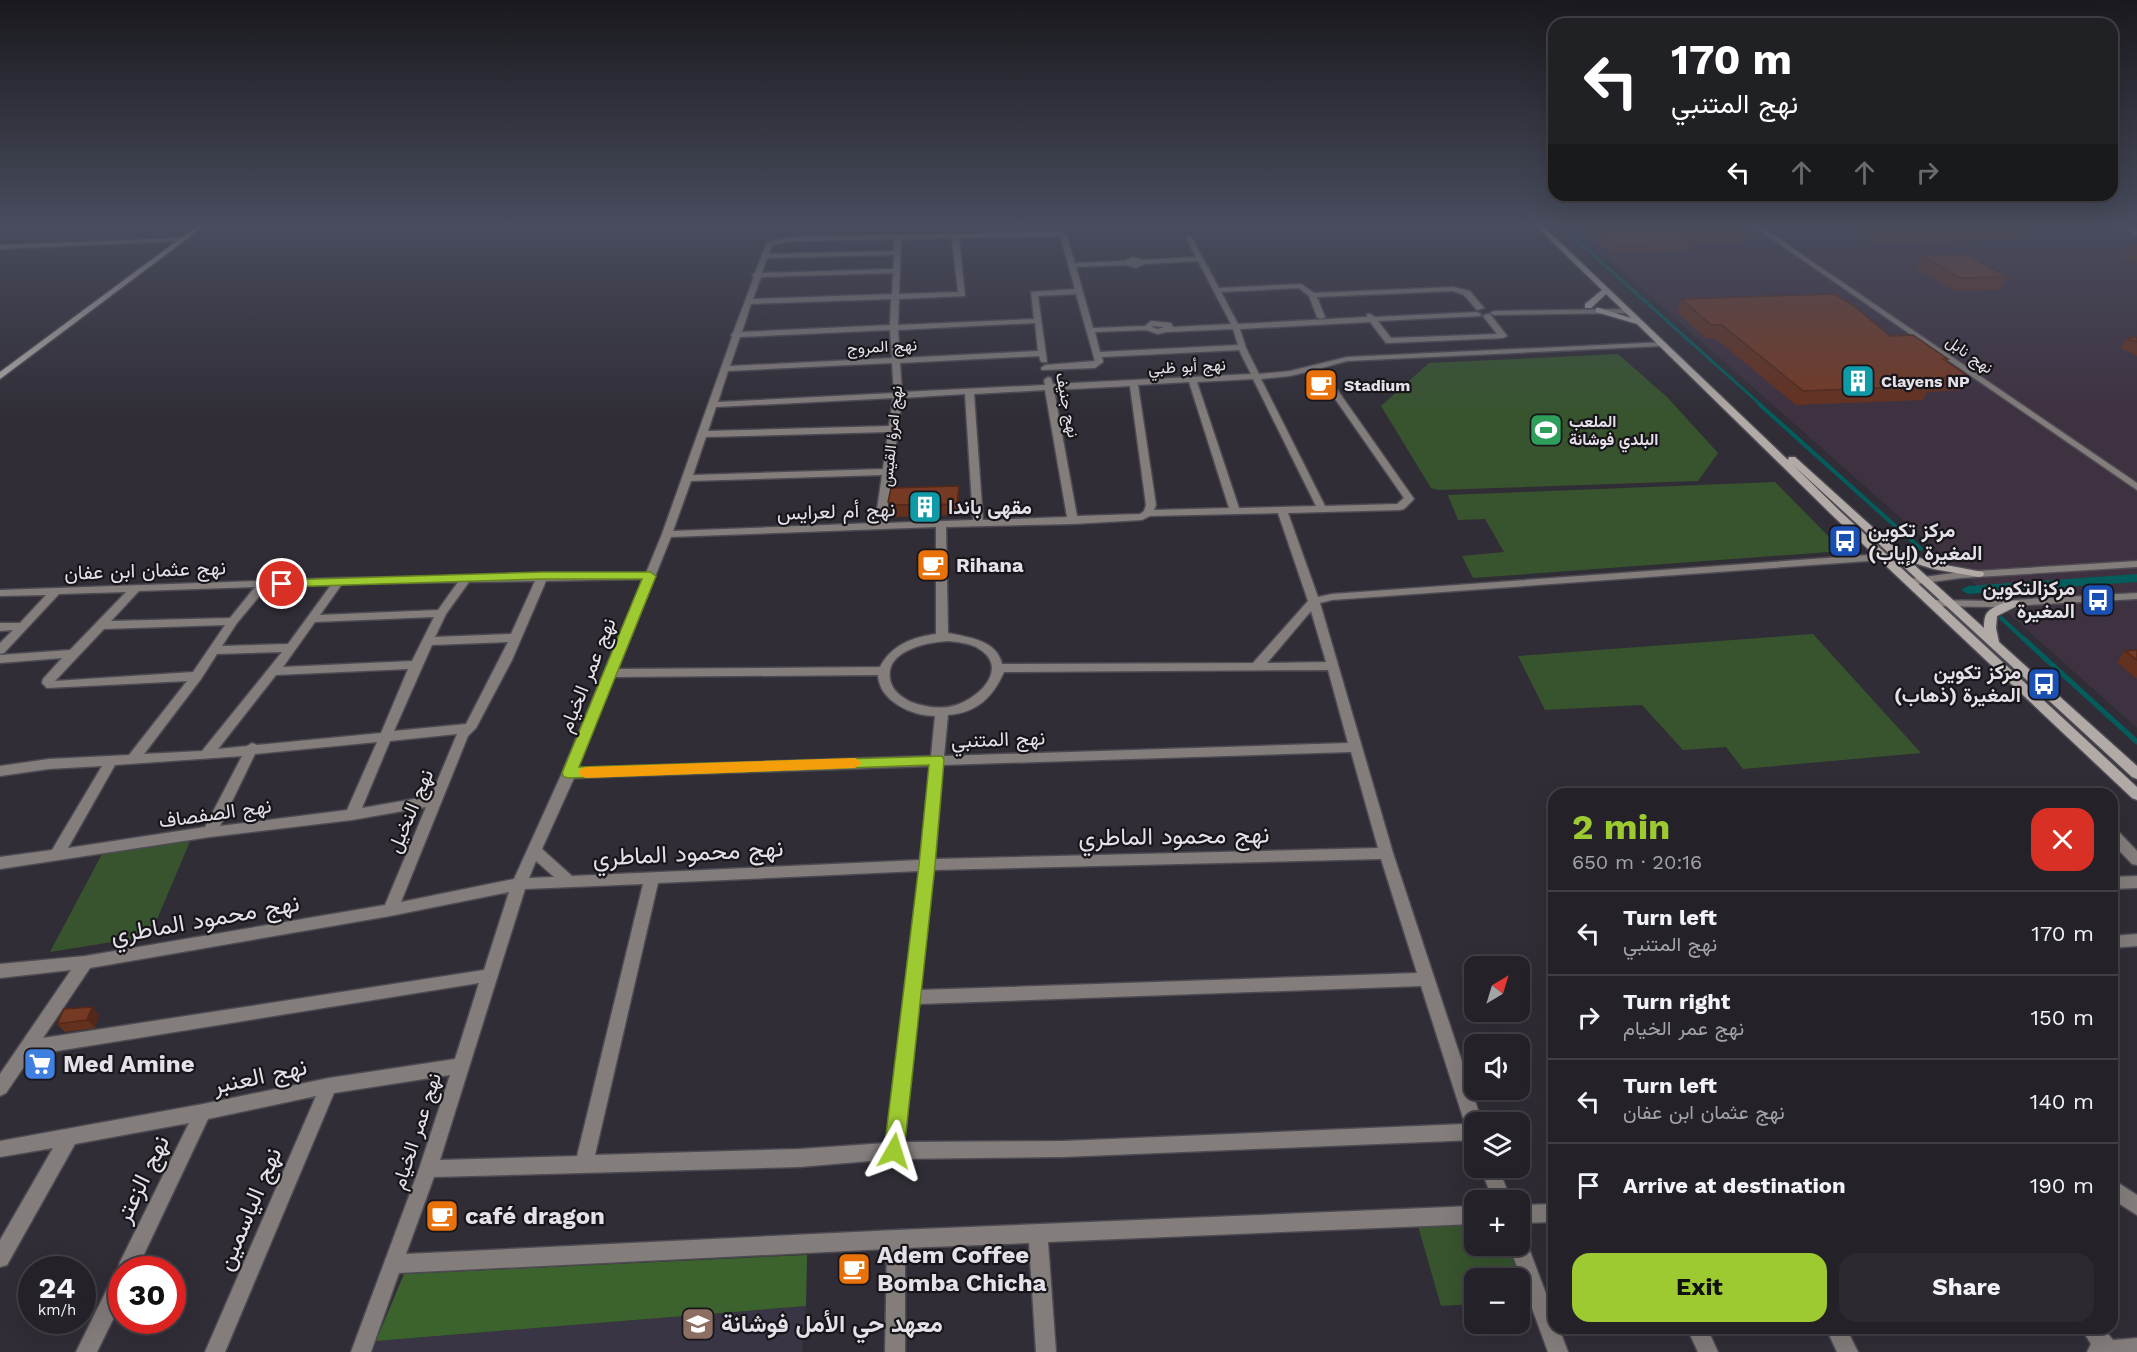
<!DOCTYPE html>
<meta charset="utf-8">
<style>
body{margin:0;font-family:"Work Sans",Vazirmatn,sans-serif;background:#2c2a30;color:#f1f3f6;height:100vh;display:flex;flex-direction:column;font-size:22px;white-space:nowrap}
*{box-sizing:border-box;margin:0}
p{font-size:20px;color:#a3a4a8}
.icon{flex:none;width:33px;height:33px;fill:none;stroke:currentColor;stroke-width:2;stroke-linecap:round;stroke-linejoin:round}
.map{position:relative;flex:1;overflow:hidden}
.sheet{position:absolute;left:1548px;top:788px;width:570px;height:546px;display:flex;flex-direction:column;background:#242228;border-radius:18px;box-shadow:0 6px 24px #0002,0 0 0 2px #413f45}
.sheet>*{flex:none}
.banner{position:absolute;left:1548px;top:18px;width:570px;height:183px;border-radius:18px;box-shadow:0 6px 24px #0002,0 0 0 2px #413f45;background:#202124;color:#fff;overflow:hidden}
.needle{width:39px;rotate:38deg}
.fabs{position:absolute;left:1464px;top:956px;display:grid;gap:12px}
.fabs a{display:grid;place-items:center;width:66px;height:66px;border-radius:12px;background:#242228;box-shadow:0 6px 24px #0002,0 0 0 2px #413f45;font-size:30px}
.speed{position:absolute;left:18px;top:1256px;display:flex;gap:12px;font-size:30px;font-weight:700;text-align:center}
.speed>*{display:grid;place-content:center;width:78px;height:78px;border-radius:50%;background:#242228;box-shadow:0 6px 24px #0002,0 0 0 2px #413f45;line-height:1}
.speed small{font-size:15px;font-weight:400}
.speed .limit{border:9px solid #d22;background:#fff;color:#111}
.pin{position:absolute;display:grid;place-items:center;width:51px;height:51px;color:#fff;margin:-26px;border:3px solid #fff;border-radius:50%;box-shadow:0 2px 6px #0007}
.me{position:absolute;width:66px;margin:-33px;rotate:6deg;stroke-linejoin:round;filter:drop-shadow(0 0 4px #0008)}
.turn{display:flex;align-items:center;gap:21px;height:126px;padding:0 24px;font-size:27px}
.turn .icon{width:78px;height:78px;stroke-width:2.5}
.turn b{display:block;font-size:42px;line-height:51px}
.lanes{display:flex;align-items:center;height:57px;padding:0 24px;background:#0003;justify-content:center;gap:30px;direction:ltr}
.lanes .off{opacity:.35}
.round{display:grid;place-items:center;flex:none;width:63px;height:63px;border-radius:18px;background:#2c2a30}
.headline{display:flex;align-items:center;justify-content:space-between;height:102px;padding:0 24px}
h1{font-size:36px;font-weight:700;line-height:45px;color:#9dca31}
.primary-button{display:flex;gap:12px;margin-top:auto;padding:12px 24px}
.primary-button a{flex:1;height:69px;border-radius:18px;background:#9dca31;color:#111;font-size:24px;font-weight:700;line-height:69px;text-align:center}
.primary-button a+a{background:#2c2a30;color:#f1f3f6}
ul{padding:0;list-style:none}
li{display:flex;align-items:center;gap:18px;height:84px;padding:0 24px;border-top:2px solid #413f45}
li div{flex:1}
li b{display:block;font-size:22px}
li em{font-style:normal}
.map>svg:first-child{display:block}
.industrial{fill:#3e3140}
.built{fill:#3a3544}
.green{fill:#37542e}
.forest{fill:#3c632e}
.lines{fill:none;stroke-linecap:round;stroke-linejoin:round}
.stream-far2{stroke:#035d5d;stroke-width:3}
.stream-far1{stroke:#035d5d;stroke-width:4}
.stream{stroke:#035d5d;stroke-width:5}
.canal{fill:#035d5d;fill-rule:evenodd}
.street-casing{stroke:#4d4a52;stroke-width:3}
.secondary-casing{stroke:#4d4a52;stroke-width:3}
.street{fill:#837d7b;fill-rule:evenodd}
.secondary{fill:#b2aaa6;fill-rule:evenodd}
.wall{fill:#65311f}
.shaded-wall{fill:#532819}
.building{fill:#763924;stroke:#532819;stroke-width:1.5}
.route{fill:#9dca31;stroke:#668320;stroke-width:1.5}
.slow{fill:#f59e0b}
.labels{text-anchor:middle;stroke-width:4.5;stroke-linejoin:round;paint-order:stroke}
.far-street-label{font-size:16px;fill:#e4e2e8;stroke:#18161a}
.far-poi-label{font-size:16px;font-weight:bold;fill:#e4e2e8;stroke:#18161a;text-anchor:start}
.poi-label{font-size:20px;font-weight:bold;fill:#e4e2e8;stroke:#18161a;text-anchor:start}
.street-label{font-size:20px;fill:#e4e2e8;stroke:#18161a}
.near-street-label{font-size:24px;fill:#e4e2e8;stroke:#18161a}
.near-poi-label{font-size:24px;font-weight:bold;fill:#e4e2e8;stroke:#18161a;text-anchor:start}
</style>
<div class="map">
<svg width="2137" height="1352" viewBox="0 0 2137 1352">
<rect width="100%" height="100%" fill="#302d36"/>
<path class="industrial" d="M1571,226H2137V728L2010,615Z"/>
<path class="built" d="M806,1306L802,1352H373L377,1341Z"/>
<path class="green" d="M1618,354L1667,397L1718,453L1698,481L1438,490L1431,488L1381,406L1429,363Z
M1775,482L1843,551L1473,578L1462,556L1504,552L1485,519L1458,520L1448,495Z
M1813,634L1921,753L1743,769L1726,747L1683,750L1642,705L1545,710L1518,656Z
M191,839L150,936L50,952L103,852Z
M1474,1223V1245H1508L1519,1278H1474V1304L1441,1306L1418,1226Z"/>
<path class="forest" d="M807,1255L806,1306L376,1341L404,1274Z"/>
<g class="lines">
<path class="stream-far2" d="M1561,226L1761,405"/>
<path class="stream-far1" d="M1759,404L1921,549
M2001,618L2025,640"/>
<path class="stream" d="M2024,639L2137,742"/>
<path class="canal" d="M2137,574V582L1968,594L1961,590L1968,586Z"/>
<defs>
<path id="street" d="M1753,226H1760L2137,483V490Z
M2117,226H2125L2137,231V236Z
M1063,232L1066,234L1075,263L1124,261L1133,257L1143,260L1196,257L1186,238L1189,236L1192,238L1219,288L1301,284L1314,293L1453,287L1470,291L1484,308L1477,310L1464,295L1453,291L1317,297L1325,317L1321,319L1317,317L1309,296L1299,288L1221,292L1238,324L1367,317V314H1370L1375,317L1477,312L1481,314L1480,316L1378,321L1391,338L1497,334L1483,316L1487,314H1490L1507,336L1503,338L1389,343H1386L1370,322L1240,329L1246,348L1259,374L1290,371L1347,357L1665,342L1666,344L1662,346L1347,361L1322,368L1414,499L1404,509L1400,510L1288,513L1318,597L1332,594L1882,554L1887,557L1882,560L1332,600L1320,603L1393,853L1482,1122H1474V1140L1063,1157L894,1159L799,1167L434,1177L406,1254L896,1230L1474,1206V1224L1048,1242L1056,1352H1036L1029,1243L905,1248V1352H885L887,1249L399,1273L371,1352H351L419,1169L450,1075L334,1093L225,1352H205L316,1096L208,1119L137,1269H122V1301L97,1352H76L115,1273L119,1272L118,1269L120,1262L189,1123L75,1144L7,1265L0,1267V1240L53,1148L0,1157V1141L203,1104L329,1078L455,1059L479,983L32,1055L6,1093L0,1096V1074L71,970L0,978V964L85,956L385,905L426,807L352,820L210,837L0,869V857L52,850L102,766L49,769L0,776V766L49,759L129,755L187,681L47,688L42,683L43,679L62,658L0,663V655L70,650L126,592L59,594L4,653L0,654V643L13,630L0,631V623H20L46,595L0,596V590L339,578L539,575L543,573L547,574L646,573L662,534L732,337L731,335L733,333L754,277L752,275L755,273L767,242L794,237ZM1060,236L1075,289L1031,292L1034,319L898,325L899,299L965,296L959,238ZM952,238L958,292L899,294L901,239ZM894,239V251L769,254L772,245L794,241ZM894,255L893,269L762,273L767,258ZM1198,261L1231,324L1173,327L1171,323L1151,321L1145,326L1093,328L1076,267L1126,265L1136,268L1145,264ZM893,273L892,294L753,299L761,277ZM1076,294L1095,361L1045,365L1041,368L1042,370L1095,368L1103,362L1102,357L1239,350L1251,374L1053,384L1051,378L1048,377L1044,380L1045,385L902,392L900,363L1039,356L1041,362H1047L1038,296ZM891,299L890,325L742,332L751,304ZM1035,323L1038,351L900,358L898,330ZM1153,326L1164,327L1158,329L1152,327ZM1233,329L1238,345L1100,352L1095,332L1146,330L1158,334L1166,332ZM890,330L892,358L730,366L740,337ZM892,363L894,393L718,402L728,371ZM1315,370L1404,498L1397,504L1325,506L1261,379L1290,376ZM1253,379L1316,506L1239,508L1197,382ZM1189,382L1229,508L1154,510L1156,505L1138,385ZM1130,386L1146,505L1144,511L1140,514L1077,516L1054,390ZM1045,390L1067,517L983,520L974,394ZM965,394L973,520L886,523L902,398ZM893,398L889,426L708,431L716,407ZM888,432L883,469L693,475L706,437ZM882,475L875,523L673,531L691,481ZM1278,513L1308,601L1253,663L1002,664C997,640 968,637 948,633L946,527L1073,524L1142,520L1150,516ZM936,527V634C913,637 891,645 880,667L618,669L671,537ZM643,579L562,773L514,879L401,902L468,736L476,728L512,660L546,581ZM535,581L511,634L435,637L446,614L469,582ZM458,582L438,610L320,615L342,584ZM331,585L288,644L222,646L237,623L267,587ZM255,587L230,618L111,621L139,591ZM1311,611L1326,662L1267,663ZM434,617L412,661L283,667L315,622ZM225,625L193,672L55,681L104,629ZM949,641C957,642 968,643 976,647C1011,666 981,697 956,705C941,710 925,707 911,702C903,698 894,692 891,683C881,651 927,642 949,641ZM508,642L466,724L394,731L432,645ZM282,652L202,751L144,754L201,679L217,654ZM408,669L381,733L257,745L252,743L247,746L218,749L276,675ZM1328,670L1348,743L944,756L948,715C977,713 993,697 1004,672ZM878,675C879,701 912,716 935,716L931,756L578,768L614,677ZM457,734L431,796L362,808L390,741ZM377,742L347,810L220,826L255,754ZM1351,752L1378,848L935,859L943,765ZM242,756L205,827L68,848L115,765ZM930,766L920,860L572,876L542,849L574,778ZM1381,859L1417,973L920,990L934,870ZM536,861L554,877L529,878ZM919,871L886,1143L799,1149L595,1155L658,883ZM643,884L577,1156L440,1160L525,889ZM509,892L484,970L43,1038L90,968L390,916ZM1421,986L1465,1124L1063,1141L904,1142L919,1004Z
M182,238L185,240L184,241L0,249V245Z
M1627,309H1630V313L1494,315L1490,313L1494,311Z
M2137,561V567L1961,578L1909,585L1904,582L1909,579L1961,572Z
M2137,593V599L1994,607L1931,606L1925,603L1931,600L1994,601Z
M2112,829L2117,830L2137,851V865L2132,864L2112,843Z
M2137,876V888L2112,889V877Z
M2137,934V946L2112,948V936Z
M1480,1167H1498L1511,1200H1493Z
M2112,1179L2137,1195V1215L2112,1199Z
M1554,1204V1222L1520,1223V1205Z
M1520,1236L1525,1238L1554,1315V1328H1559L1568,1352H1548L1509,1245H1520Z
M1687,1328H1707L1718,1352H1698Z
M1826,1328H1846L1858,1352H1837Z
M2081,1328H2103L2113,1340L2137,1338V1352H2087L2091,1344Z"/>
<path id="secondary" d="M197,226H204L0,379V372Z
M1536,226H1543L1788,460L1789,457H1795L1899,551L1935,563L1983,572L1984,574L1983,576L1979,577L1933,569L1911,562L1984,628C1984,624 1984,617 1987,613C1992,606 2011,599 2019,601L2021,603L2019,605L1997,616L1996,628L1999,642L2137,766V779L2132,777L1792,464L1841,512L2137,787V800L2132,798L1833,516L1637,324L1596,312V308H1599L1631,318L1606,294L1591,308H1585V304L1602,290Z"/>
</defs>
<use href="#street" class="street-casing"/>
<use href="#secondary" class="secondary-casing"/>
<use href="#street" class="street"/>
<use href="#secondary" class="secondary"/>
</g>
<path class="wall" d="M1579,226H1737L1747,234L1744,243L1692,245L1689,251L1615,254L1607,250Z
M1845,226H2026L2030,228L2024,239L1924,242L1923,244L1876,245Z
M2130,245H2137V264L2122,257Z
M1922,256L2007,277L2000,290L1954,291L1916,269Z
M1682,299L1890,336L1948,359L1947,361L1968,376L1960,390L1927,392L1923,400L1796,405L1716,339L1706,338L1677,312Z
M2137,337V356L2121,348L2127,338Z
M959,486V498L958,515L896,517L890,514L888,502Z
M2137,650V679L2117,662L2125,651Z
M99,1015L95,1028L65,1032L57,1024Z"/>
<path class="shaded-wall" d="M959,486V498L958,515L957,504Z
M92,1007L99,1015L95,1028L87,1020Z"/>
<path class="building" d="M1592,226H1737L1747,234L1684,236L1693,242L1618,244L1610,241Z
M1868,226H2026L2030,228L1926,231L1929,232L1881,234Z
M2130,245H2137V248Z
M1969,255L2007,277L1960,278L1922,256Z
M1835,294L1854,306L1890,336L1913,335L1948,359H1943L1968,376L1922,379L1930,386L1803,391L1722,325H1711L1682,299Z
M2137,337V342L2127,338Z
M959,486L957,504L895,505L888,502L891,488Z
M2137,650V660L2125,651Z
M92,1007L87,1020L57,1024L64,1009Z"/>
<linearGradient id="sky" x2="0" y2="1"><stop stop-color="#1a191e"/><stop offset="0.54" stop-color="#484c5d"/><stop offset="1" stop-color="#484c5d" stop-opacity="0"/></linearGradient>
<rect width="2137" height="415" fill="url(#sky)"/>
<path class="route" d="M543,572H650L656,576L579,767L942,756L944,760L935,865L904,1151L901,1158L894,1161L887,1158L884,1151L919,865L929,765L569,778L564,777L562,773L642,579H543L282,587L276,584L282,580Z"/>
<path class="slow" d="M855,758L862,763L855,768L586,778L581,776L579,772L581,769L586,767Z"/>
<defs>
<symbol id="building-square" viewBox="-11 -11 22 22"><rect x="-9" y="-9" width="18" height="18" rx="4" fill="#0f9aa8" stroke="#18161a"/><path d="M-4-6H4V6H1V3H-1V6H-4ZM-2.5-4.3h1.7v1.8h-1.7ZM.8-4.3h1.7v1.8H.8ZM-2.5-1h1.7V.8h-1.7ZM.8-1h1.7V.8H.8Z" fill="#fff"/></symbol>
<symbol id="cafe-square" viewBox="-11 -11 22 22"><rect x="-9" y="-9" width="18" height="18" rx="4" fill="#e8710a" stroke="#18161a"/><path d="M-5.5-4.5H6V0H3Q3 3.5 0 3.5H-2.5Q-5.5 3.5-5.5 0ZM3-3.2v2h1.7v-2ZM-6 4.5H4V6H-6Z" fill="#fff"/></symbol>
<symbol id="stadium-square" viewBox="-11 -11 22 22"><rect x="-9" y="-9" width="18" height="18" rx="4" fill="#2e9e5b" stroke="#18161a"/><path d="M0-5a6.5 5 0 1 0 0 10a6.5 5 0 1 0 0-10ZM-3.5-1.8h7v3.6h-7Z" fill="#fff"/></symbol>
<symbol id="bus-square" viewBox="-11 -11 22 22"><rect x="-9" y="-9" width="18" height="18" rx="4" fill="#1a4fb4" stroke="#18161a"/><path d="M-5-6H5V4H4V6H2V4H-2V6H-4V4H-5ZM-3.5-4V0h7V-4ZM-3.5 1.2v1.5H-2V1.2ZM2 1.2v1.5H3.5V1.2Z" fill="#fff"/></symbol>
<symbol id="supermarket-square" viewBox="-11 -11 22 22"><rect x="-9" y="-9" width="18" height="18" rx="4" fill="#3f7fe0" stroke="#18161a"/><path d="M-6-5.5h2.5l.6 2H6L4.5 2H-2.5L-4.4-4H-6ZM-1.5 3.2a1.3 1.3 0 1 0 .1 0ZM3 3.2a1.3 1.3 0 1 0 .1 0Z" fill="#fff"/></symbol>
<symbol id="school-square" viewBox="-11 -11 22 22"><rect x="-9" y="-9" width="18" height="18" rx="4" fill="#8d6e63" stroke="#18161a"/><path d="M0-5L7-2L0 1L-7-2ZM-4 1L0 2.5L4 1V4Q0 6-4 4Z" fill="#fff"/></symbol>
</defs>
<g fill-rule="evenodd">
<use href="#building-square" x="1839" y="362" width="38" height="38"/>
<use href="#cafe-square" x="1302" y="366" width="38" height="38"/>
<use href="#stadium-square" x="1527" y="411" width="38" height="38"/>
<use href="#building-square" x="906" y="488" width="38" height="38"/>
<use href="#bus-square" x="1826" y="522" width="38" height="38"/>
<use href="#cafe-square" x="914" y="546" width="38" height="38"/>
<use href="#bus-square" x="2079" y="581" width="38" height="38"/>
<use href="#bus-square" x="2025" y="665" width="38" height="38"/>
<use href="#supermarket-square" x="21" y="1045" width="38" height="38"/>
<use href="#cafe-square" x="423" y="1197" width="38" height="38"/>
<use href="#cafe-square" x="835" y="1250" width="38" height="38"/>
<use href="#school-square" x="679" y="1305" width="38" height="38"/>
</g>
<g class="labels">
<g class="far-street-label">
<text transform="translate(882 346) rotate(-3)" y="6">نهج المروج</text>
<text transform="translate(1970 354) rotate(35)" y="6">نهج نابل</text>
<text transform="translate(1187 366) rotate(-3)" y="6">نهج أبو ظبي</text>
<text transform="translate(1068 405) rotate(79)" y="6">نهج جنيف</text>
<text transform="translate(891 436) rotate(-84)" y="6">نهج امرؤ القيس</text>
</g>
<g class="far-poi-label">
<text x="1881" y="387">Clayens NP</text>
<text x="1344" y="391">Stadium</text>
<text x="1569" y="427">الملعب<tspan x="1569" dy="18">البلدي فوشانة</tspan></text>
</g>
<g class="poi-label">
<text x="948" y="514">مقهى باندا</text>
<text x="1868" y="537">مركز تكوين<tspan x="1868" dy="23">المغيرة (إياب)</tspan></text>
<text x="956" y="572">Rihana</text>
<text x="2075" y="595" text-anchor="end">مركزالتكوين<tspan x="2075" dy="23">المغيرة</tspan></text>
<text x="2021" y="679" text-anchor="end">مركز تكوين<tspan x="2021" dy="23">المغيرة (ذهاب)</tspan></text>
</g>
<g class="street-label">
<text transform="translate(836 511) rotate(-2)" y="7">نهج أم لعرايس</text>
<text transform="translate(145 570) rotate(-2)" y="7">نهج عثمان ابن عفان</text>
<text transform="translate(587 675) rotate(-68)" y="7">نهج عمر الخيام</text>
<text transform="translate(998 739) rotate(-2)" y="7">نهج المتنبي</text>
<text transform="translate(410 811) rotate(-67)" y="7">نهج النخيل</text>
<text transform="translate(215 813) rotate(-8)" y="7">نهج الصفصاف</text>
<text transform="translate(416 1131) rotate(-72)" y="7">نهج عمر الخيام</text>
</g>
<g class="near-street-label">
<text transform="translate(1174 836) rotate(-1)" y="8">نهج محمود الماطري</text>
<text transform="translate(688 853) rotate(-3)" y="8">نهج محمود الماطري</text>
<text transform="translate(205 919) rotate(-10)" y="8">نهج محمود الماطري</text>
<text transform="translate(260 1076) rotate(-12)" y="8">نهج العنبر</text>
<text transform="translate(142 1179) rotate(-64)" y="8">نهج الزعتر</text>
<text transform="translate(249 1209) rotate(-67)" y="8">نهج الياسمين</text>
</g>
<g class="near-poi-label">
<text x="63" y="1072">Med Amine</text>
<text x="465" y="1224">café dragon</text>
<text x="877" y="1263">Adem Coffee<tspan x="877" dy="28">Bomba Chicha</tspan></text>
<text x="721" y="1332">معهد حي الأمل فوشانة</text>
</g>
</g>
</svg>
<div class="fabs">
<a><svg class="needle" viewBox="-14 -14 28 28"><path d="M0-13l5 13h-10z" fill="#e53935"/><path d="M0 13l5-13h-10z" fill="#a3a4a8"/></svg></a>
<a><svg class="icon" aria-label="sound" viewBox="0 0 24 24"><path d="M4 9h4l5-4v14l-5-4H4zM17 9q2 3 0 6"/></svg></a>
<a><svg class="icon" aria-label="layers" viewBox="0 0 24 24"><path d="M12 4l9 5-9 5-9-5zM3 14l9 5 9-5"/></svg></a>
<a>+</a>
<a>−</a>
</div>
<div class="speed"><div>24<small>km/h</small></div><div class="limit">30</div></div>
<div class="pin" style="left:282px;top:584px;background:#d93025"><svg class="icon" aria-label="arrive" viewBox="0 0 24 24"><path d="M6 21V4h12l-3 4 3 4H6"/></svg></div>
<svg class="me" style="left:894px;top:1151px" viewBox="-20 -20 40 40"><path d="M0-17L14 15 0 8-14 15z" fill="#9dca31" stroke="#fff" stroke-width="4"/></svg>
<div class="banner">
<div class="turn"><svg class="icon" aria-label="left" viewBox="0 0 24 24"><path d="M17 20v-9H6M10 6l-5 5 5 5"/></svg><div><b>170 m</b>نهج المتنبي</div></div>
<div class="lanes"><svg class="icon" aria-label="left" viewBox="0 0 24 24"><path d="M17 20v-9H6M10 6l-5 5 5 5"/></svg><svg class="icon off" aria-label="ahead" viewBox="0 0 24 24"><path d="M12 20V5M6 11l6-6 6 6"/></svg><svg class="icon off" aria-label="ahead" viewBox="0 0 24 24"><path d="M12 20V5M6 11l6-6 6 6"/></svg><svg class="icon off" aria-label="right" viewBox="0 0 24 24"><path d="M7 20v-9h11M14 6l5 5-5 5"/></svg></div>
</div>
<section class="sheet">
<div class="headline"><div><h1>2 min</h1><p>650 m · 20:16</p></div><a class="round" style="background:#d93025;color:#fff"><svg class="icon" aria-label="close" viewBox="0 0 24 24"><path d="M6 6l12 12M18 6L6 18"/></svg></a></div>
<ul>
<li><svg class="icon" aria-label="left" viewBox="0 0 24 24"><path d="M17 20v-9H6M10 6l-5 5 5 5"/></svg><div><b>Turn left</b><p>نهج المتنبي</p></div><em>170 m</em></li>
<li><svg class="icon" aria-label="right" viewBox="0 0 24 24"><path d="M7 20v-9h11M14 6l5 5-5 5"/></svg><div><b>Turn right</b><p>نهج عمر الخيام</p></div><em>150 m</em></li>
<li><svg class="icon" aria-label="left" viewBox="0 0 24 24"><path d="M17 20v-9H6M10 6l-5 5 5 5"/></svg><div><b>Turn left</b><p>نهج عثمان ابن عفان</p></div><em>140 m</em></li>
<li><svg class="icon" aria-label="arrive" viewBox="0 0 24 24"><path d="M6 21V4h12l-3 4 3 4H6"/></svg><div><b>Arrive at destination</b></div><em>190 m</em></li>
</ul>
<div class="primary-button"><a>Exit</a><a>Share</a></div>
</section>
</div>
